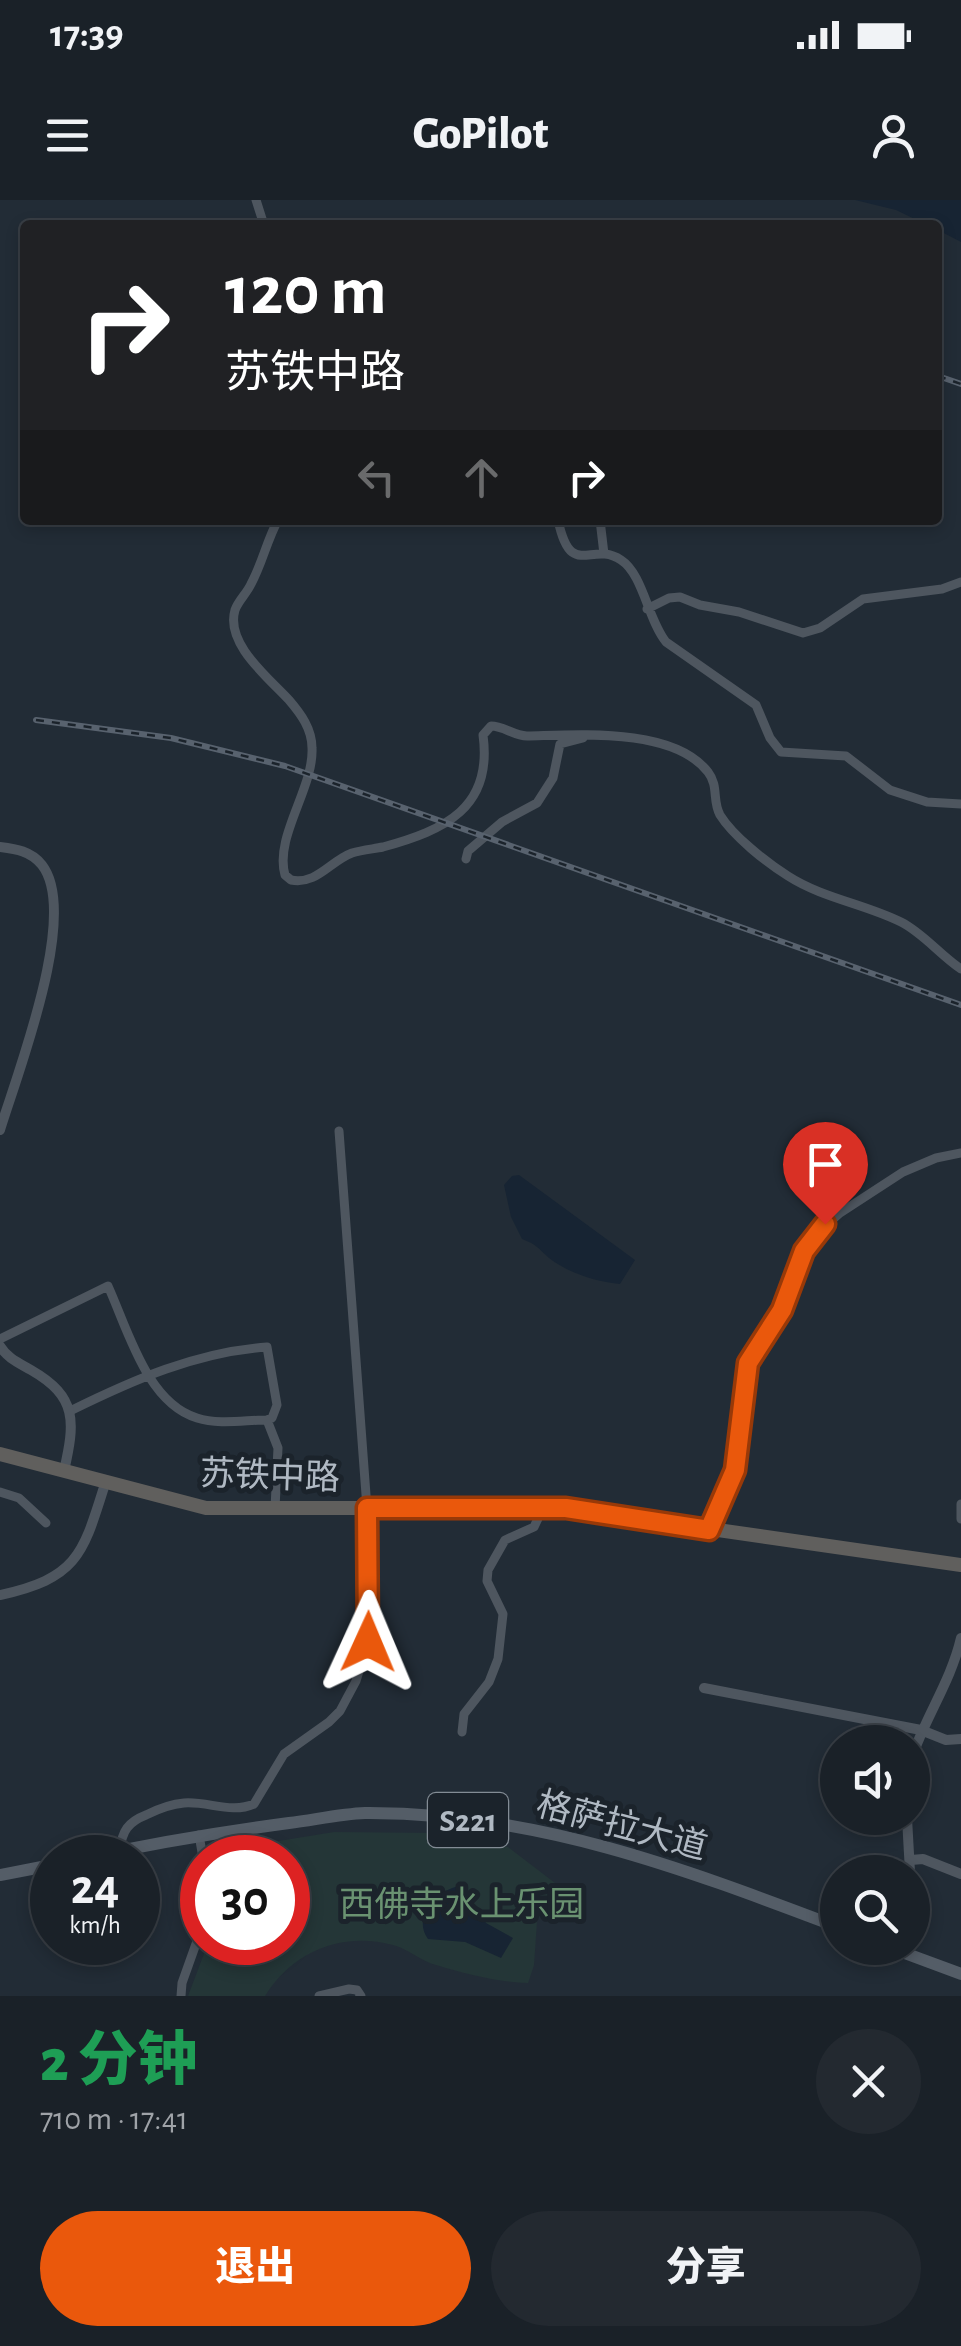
<!DOCTYPE html>
<html lang="zh">
<meta charset="utf-8">
<style>
body{margin:0;font-family:"Alegreya Sans","Noto Sans SC",sans-serif;background:#232930;color:#f1f3f6;height:100vh;display:flex;flex-direction:column;font-size:38px;white-space:nowrap}
*{box-sizing:border-box;margin:0}
p{font-size:32px;color:#9fa3a8}
.icon{flex:none;width:55px;height:55px;fill:none;stroke:currentColor;stroke-width:2;stroke-linecap:round;stroke-linejoin:round}
.map{position:relative;height:1796px;overflow:hidden}
.drawer{display:flex;flex-direction:column;background:#1a2128;flex:1}
.drawer>*{flex:none}
.hud{position:absolute;left:20px;top:20px;width:922px;height:305px;border-radius:10px;box-shadow:0 5px 15px #0003,0 0 0 2px #383e45;background:#202124;color:#fff;overflow:hidden}
.controls{position:absolute;left:820px;top:1525px;display:grid;gap:20px}
.controls a{display:grid;place-items:center;width:110px;height:110px;border-radius:50%;background:#1a2128;box-shadow:0 5px 15px #0003,0 0 0 2px #383e45;font-size:50px}
.speed{position:absolute;left:30px;top:1635px;display:flex;gap:20px;font-size:50px;font-weight:700;text-align:center}
.speed>*{display:grid;place-content:center;width:130px;height:130px;border-radius:50%;background:#1a2128;box-shadow:0 5px 15px #0003,0 0 0 2px #383e45;line-height:1}
.speed small{font-size:25px;font-weight:400}
.speed .limit{border:15px solid #d22;background:#fff;color:#111}
.pin{position:absolute;display:grid;place-items:center;width:85px;height:85px;color:#fff;margin:-102px -42px;border-radius:50% 50% 50% 0;rotate:-45deg;box-shadow:0 0 10px #0007}
.pin .icon{rotate:45deg}
.me{position:absolute;width:110px;margin:-55px;rotate:1deg;stroke-linejoin:round;filter:drop-shadow(0 0 8px #0008)}
.turn{display:flex;align-items:center;gap:35px;height:210px;padding:0 40px;font-size:45px}
.turn .icon{width:130px;height:130px;stroke-width:2.5}
.turn b{display:block;font-size:70px;line-height:85px}
.lanes{display:flex;align-items:center;height:95px;padding:0 40px;background:#0003;justify-content:center;gap:50px;direction:ltr}
.lanes .off{opacity:.35}
.round{display:grid;place-items:center;flex:none;width:105px;height:105px;border-radius:52px;background:#232930}
.headline{display:flex;align-items:center;justify-content:space-between;height:170px;padding:0 40px}
h1{font-size:60px;font-weight:800;line-height:75px;color:#1e9e55}
.button{display:flex;gap:20px;margin-top:auto;padding:20px 40px}
.button a{flex:1;height:115px;border-radius:60px;background:#ea580c;color:#fff;font-size:40px;font-weight:800;line-height:115px;text-align:center}
.button a+a{background:#232930;color:#f1f3f6}
.status{display:flex;justify-content:space-between;align-items:center;height:70px;padding:0 50px;background:#1a2128;direction:ltr}
.status svg{height:28px;fill:currentColor}
header{display:flex;justify-content:space-between;align-items:center;height:130px;padding:0 40px;background:#1a2128;font-size:45px;font-weight:800}
.map>svg:first-child{display:block}
.green{fill:#243637}
.water{fill:#172433}
.lines{fill:none;stroke-linecap:round;stroke-linejoin:round}
.minor{stroke:#4e565f;stroke-width:9}
.tertiary{stroke:#4e565f;stroke-width:10}
.primary{stroke:#545d67;stroke-width:12}
.trunk{stroke:#605f5d;stroke-width:14}
.rail-casing{stroke:#58626e;stroke-width:6}
.rail{stroke:#1b232b;stroke-width:2.5;stroke-dasharray:8;stroke-linecap:butt}
.route-casing{stroke:#983908;stroke-width:25}
.route{stroke:#ea580c;stroke-width:18}
.labels{text-anchor:middle;stroke-width:10;stroke-linejoin:round;paint-order:stroke}
.shield{fill:#1b232b;stroke:#838c95;stroke-width:2.5}
.shield-label{font-size:32px;font-weight:bold;fill:#b0b9c3}
.street-label{font-size:35px;fill:#b0b9c3;stroke:#1b232b}
.park-label{font-size:35px;fill:#6a9271;stroke:#1b232b}
</style>
<div class="status"><b>17:39</b><svg viewBox="0 0 49 12"><path d="M0 12V9h3v3zM5 12V6h3v6zM10 12V3h3v9zM15 12V0h3v12zM26 1h20v11H26zM47 4h2v5h-2z"/></svg></div>
<header><svg class="icon" aria-label="menu" viewBox="0 0 24 24"><path d="M4 6h16M4 12h16M4 18h16"/></svg>GoPilot<svg class="icon" aria-label="person" viewBox="0 0 24 24"><circle cx="12" cy="8" r="4"/><path d="M4 21q1-7 8-7t8 7"/></svg></header>
<div class="map">
<svg width="961" height="1796" viewBox="0 0 961 1796">
<rect width="100%" height="100%" fill="#222c36"/>
<path class="green" d="M334,1632L440,1633L508,1647L555,1683L537,1722L534,1765L528,1783C497,1782 466,1774 436,1765C421,1761 408,1749 393,1745C342,1731 292,1752 265,1796H188L208,1743L288,1742V1658L211,1657L210,1652Z"/>
<path class="water" d="M855,0H961V42L938,30V25H927L896,10Z
M519,975L635,1060L620,1084C597,1082 568,1073 549,1058C539,1049 536,1044 522,1039L511,1017L504,985L512,976Z
M462,1686L486,1723L513,1738L501,1758L465,1742L428,1739C411,1717 439,1687 462,1686Z"/>
<g class="lines">
<path class="minor" d="M256,0L264,25
M278,320C267,340 262,364 251,384C247,393 238,401 235,410C225,444 269,478 289,500C301,514 312,529 312,548C314,588 274,637 285,675L291,680C317,685 330,661 352,653C362,650 373,649 383,647C445,630 493,608 483,535L491,526C504,526 514,536 527,536C578,535 673,527 708,572C719,586 712,601 720,615C733,636 767,663 788,676C822,698 865,704 901,722C923,733 940,755 961,769
M558,320C571,381 591,340 621,360C643,374 648,420 666,442L756,505L770,538L781,552L846,556L890,590L927,602L961,604
M600,320L604,354
M647,409L669,398L680,397L700,405L739,412L803,433L820,428L863,399L942,389L961,382
M466,659L468,651L502,622L537,603L553,578L560,544L583,538
M0,1139L108,1086C128,1130 147,1203 197,1218C219,1225 245,1220 267,1220
M70,1211C133,1180 196,1152 267,1147L277,1205L272,1218L267,1220
M267,1220L278,1248L275,1308
M0,1292L19,1298L46,1323
M961,1304V1319
M709,1330L735,1270L748,1163L782,1110L792,1078L813,1037L840,1013L903,972L936,958L961,953
M462,1532L464,1514L489,1482L498,1459L503,1414L487,1381L488,1370L505,1340L534,1327L543,1308
M199,1635L203,1658
M120,1650C122,1631 128,1622 146,1615C158,1609 171,1604 184,1603C208,1601 231,1614 254,1604L284,1554L329,1522L340,1511L356,1481L368,1442L367,1308L339,931
M181,1796L182,1783L202,1727
M319,1796L349,1789L357,1790L361,1796"/>
<path class="tertiary" d="M0,647C16,649 31,651 42,665C80,714 17,874 0,930
M0,1146C7,1158 19,1163 31,1170C78,1197 75,1222 64,1271
M0,1395C78,1378 83,1354 105,1284
M704,1488L921,1530L946,1540L961,1539
M912,1557C926,1516 951,1481 961,1438
M907,1618L910,1672
M911,1660L923,1659L961,1674"/>
<path class="primary" d="M86,1658C154,1643 221,1632 289,1623C314,1620 340,1614 365,1613C535,1612 682,1668 838,1727
M0,1675L52,1665
M891,1748L961,1774"/>
<path class="trunk" d="M0,1254L206,1308H565L961,1365"/>
<defs>
<path id="rail" d="M938,176L961,184
M36,520L171,538L285,566L961,805"/>
</defs>
<use href="#rail" class="rail-casing"/>
<use href="#rail" class="rail"/>
</g>
<g class="lines">
<defs>
<path id="route" d="M368,1442L367,1308H566L709,1330L735,1270L748,1163L782,1110L804,1051L825,1024"/>
</defs>
<use href="#route" class="route-casing"/>
<use href="#route" class="route"/>
</g>
<g class="labels">
<rect class="shield" x="428" y="1593" width="80" height="54" rx="8"/>
<g class="shield-label">
<text x="468" y="1631">S221</text>
</g>
<g class="street-label">
<text transform="translate(270 1275) rotate(2)" y="12">苏铁中路</text>
<text transform="translate(622 1625) rotate(15)" y="12">格萨拉大道</text>
</g>
<g class="park-label">
<text x="462" y="1716">西佛寺水上乐园</text>
</g>
</g>
</svg>
<div class="controls">
<a><svg class="icon" aria-label="sound" viewBox="0 0 24 24"><path d="M4 9h4l5-4v14l-5-4H4zM17 9q2 3 0 6"/></svg></a>
<a><svg class="icon" aria-label="search" viewBox="0 0 24 24"><circle cx="10" cy="10" r="6"/><path d="M15 15l6 6"/></svg></a>
</div>
<div class="speed"><div>24<small>km/h</small></div><div class="limit">30</div></div>
<div class="pin" style="left:825px;top:1024px;background:#d93025"><svg class="icon" aria-label="arrive" viewBox="0 0 24 24"><path d="M6 21V4h12l-3 4 3 4H6"/></svg></div>
<svg class="me" style="left:368px;top:1442px" viewBox="-20 -20 40 40"><path d="M0-17L14 15 0 8-14 15z" fill="#ea580c" stroke="#fff" stroke-width="4"/></svg>
<div class="hud">
<div class="turn"><svg class="icon" aria-label="right" viewBox="0 0 24 24"><path d="M7 20v-9h11M14 6l5 5-5 5"/></svg><div><b>120 m</b>苏铁中路</div></div>
<div class="lanes"><svg class="icon off" aria-label="left" viewBox="0 0 24 24"><path d="M17 20v-9H6M10 6l-5 5 5 5"/></svg><svg class="icon off" aria-label="ahead" viewBox="0 0 24 24"><path d="M12 20V5M6 11l6-6 6 6"/></svg><svg class="icon" aria-label="right" viewBox="0 0 24 24"><path d="M7 20v-9h11M14 6l5 5-5 5"/></svg></div>
</div>
</div>
<section class="drawer">
<div class="headline"><div><h1>2 分钟</h1><p>710 m · 17:41</p></div><a class="round"><svg class="icon" aria-label="close" viewBox="0 0 24 24"><path d="M6 6l12 12M18 6L6 18"/></svg></a></div>
<div class="button"><a>退出</a><a>分享</a></div>
</section>
